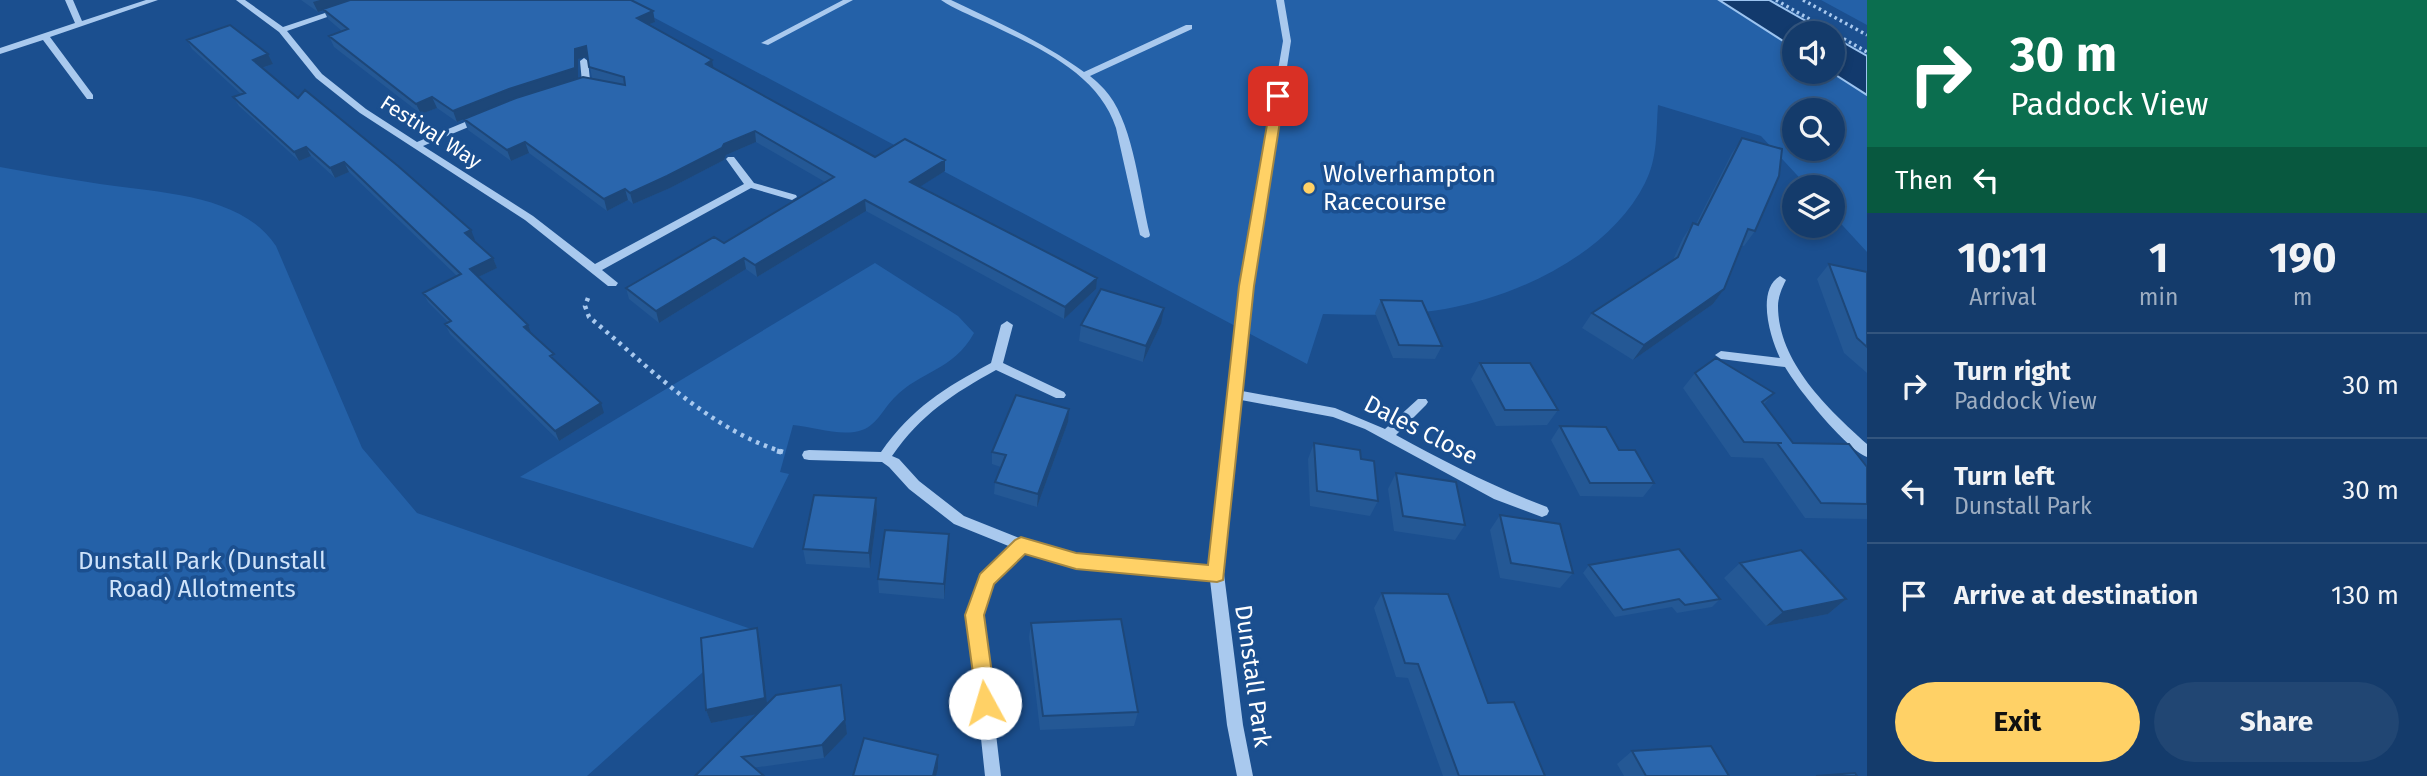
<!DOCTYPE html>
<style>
body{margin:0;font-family:"Fira Sans",sans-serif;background:#214673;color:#f1f3f6;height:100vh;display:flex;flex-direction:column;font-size:26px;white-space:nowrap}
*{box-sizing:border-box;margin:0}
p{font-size:23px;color:#9dadc1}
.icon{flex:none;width:38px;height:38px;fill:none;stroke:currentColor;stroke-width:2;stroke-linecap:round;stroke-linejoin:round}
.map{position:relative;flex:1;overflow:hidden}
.panel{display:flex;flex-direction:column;background:#143b6b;width:560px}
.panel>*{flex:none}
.hud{background:#0b6e4f;color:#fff;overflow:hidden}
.tools{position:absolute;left:1782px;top:21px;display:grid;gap:14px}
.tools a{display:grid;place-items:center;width:63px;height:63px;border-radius:50%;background:#143b6b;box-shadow:0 4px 10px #0003,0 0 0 2px #33557e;font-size:35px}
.pin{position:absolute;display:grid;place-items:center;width:60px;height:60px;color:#fff;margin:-30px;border-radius:14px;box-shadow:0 4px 10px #0006}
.me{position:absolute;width:77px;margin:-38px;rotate:354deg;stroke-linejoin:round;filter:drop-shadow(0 0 5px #0008)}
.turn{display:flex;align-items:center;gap:24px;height:147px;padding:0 28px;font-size:32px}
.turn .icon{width:91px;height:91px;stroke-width:2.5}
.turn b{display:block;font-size:49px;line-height:60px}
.then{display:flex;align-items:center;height:66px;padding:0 28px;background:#0003;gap:14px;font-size:26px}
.eta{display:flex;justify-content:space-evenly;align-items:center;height:119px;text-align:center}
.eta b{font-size:42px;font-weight:700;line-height:49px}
.action{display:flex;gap:14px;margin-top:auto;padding:14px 28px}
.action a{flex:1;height:80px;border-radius:42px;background:#ffd166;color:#111;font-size:28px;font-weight:700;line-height:80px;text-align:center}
.action a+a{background:#214673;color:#f1f3f6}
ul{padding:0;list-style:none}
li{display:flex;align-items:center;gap:21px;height:105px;padding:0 28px;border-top:2px solid #33557e}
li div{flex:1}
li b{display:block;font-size:26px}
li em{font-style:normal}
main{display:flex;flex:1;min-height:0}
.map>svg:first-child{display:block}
.green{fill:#2461a8;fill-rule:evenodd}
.water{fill:#123a6d;stroke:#9cc4f0;stroke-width:2}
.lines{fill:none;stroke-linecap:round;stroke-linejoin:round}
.path-far2{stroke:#a9c9ee;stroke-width:3.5;stroke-dasharray:2.5 3.5;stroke-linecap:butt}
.path-far1{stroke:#a9c9ee;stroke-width:4.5;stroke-dasharray:3.5 5;stroke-linecap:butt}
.path{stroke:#a9c9ee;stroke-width:5;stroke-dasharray:4.5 6;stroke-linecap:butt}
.minor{fill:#a9c9ee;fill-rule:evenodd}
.wall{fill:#245895;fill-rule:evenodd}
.shaded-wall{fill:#1d4779}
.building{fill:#2a66ad;stroke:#1d4779;stroke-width:2}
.route{fill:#ffd166;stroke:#a68842;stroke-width:2}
.poi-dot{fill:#ffd166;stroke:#1b4f8f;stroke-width:2.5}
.labels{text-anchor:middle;stroke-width:7;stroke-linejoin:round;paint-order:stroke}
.far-street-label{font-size:21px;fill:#fff;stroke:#1b4f8f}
.poi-label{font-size:24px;fill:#fff;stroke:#1b4f8f;text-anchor:start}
.street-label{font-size:24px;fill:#fff;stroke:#1b4f8f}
.park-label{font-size:24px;fill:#cfe3fa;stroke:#1b4f8f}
</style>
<main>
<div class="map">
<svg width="1867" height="776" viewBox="0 0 1867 776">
<rect width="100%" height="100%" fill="#1b4f8f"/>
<path class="green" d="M621,0H1719L1794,48V72H1831L1867,95V252L1832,214V187H1808L1761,136L1658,105C1656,131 1658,158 1645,183C1610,253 1519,296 1445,309C1405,316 1364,315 1323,314L1307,364ZM1794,110H1832V149H1794Z
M1821,0H1867V25Z
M0,167C33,173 67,179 100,184C157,193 241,193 276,246L362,448L417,513L751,629L587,776H0Z
M875,263L958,316L974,333C953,371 921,370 894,398C883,409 876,427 859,431C839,436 813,427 793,425L780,472L789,474L753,548L520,477Z"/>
<path class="water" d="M1719,0H1769L1827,33H1794V48Z
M1832,36L1867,56V95L1831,72Z"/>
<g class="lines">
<path class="path-far2" d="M1776,0L1867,52
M1803,0L1867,35"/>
<path class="path-far1" d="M588,298L585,306L589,317C648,366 708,429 783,452"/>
<path class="path" d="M777,451L785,453"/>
<path class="minor" d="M65,0H73L82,21L146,0H158L50,37L93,95V99H87L43,40L0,54V48L75,23Z
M236,0H245L283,27L364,0H376L287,31L322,74L366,109L417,142L477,117H483V121L423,146L533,216L595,264L744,184L726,159L728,157H734L754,183L796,195L797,197L792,200L751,188L602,270L618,283L616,286H608L525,220L360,113L316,78L279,32Z
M843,0H853L768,45L761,43Z
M941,0H951C997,22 1043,42 1084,72L1186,25H1192V29L1090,76C1096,81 1104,88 1109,95C1134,128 1140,194 1150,235L1149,237L1145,238L1140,235L1116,128C1098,72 1035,46 985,22C970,15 954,9 941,0Z
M1276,0H1284L1291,41L1253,286L1242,391L1335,408L1385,429L1418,399H1426L1428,402L1426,405L1396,435C1445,462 1494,487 1547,507L1549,511L1547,515L1542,517L1494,499L1365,429L1333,417L1241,400L1224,574L1243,725L1253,776H1237L1227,725L1210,580L1076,567L1024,552L992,582L982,616L1001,776H985L968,616L981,575L1011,547L954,524L909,489L889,467L882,462L809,460L804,459L802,455L804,451L809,450L881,452C913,407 943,389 991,363L1001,325L1007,321L1013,325L1003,363L1064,392L1066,395L1064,398H1056L996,370C953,394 921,414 892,456L899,459L919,481L964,516L1024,540L1076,555L1211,567L1229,397L1228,394L1230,391L1241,286L1283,41Z
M584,58L588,61L590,80L599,83V87H593L582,82L580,61Z
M1780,276L1786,280C1782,288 1778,297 1778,306C1778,362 1828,409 1867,444V457C1845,448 1797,388 1785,367L1721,359L1715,355L1721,351L1780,358C1770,338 1756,290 1780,276Z"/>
</g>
<path class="wall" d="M301,0H631L653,11L655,22L649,24L714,68L875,157L945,160V171L919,187L1096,289L1064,319L866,211L757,277L746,269L659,323L629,299L626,288L724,243L825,182L756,142L726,155L724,160L670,188L633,204L628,200L607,211L529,153L511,161L468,130L464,120L457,122L437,108L421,114L334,47L329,36L342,31L328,19L324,11L318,12ZM588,57L592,78L603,81L578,78V59Z
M187,40L268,54L273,64L262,68L475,240L473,241L493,258L497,268L478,277L604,413L559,441L450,334L445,324L448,322L428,302L423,293L457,276L349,172L335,178L311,156L299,161L239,106L233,97L241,94L192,49Z
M1742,138L1755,231L1744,246L1741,245L1724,289L1713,304L1633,360L1582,328L1592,313L1673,260L1683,238L1693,223L1696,224L1732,153Z
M1829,264L1867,272V373L1844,353L1817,279Z
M1381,300L1442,346L1435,359L1393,358L1375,313Z
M1161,324L1143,362L1079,341L1081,325Z
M1480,363L1558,410L1547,425L1496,426L1471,379Z
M1695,373L1774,393L1764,404L1793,443L1867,467V519L1805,518L1763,458L1731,457L1683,388Z
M1068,422L1037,507L994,494L995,482L1001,467L992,464V452Z
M1560,426L1619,450L1654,483L1643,497L1580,496L1551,440Z
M1314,443L1361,459L1378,501L1370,516L1310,506L1308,459Z
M1396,473L1465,525L1455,540L1394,531L1388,489Z
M876,498L877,514L870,568L806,564L803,549Z
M1500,515L1573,573L1560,588L1500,578L1490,530Z
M949,549L944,599L879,593L878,579Z
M1740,563L1846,599L1828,614L1766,626L1724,578Z
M1589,565L1720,599L1712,607L1677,613L1672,607L1615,617L1583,573Z
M1382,593L1488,703L1545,776H1443L1408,678L1396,677L1374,608Z
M1031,623L1138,712L1134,726L1040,730L1029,637Z
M760,642L767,704L843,699L847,734L824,758L695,776L757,714L711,723L706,710Z
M1632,751L1729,776H1624L1617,764Z"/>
<path class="shaded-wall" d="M320,0H356L318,12L313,2Z
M653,11L655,22L639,28L637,18Z
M586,46L588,57L578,59V79L512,99L457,122L453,111L575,49Z
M268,54L273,64L258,69L253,60Z
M712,60L714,71L706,64Z
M432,97L437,108L421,114L416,104Z
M755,131L756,142L726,155L724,160L670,188L633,204L630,193L724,144Z
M525,142L529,153L511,161L507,150Z
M306,147L311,156L299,161L294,152Z
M945,160V171L910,193V182Z
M344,162L349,172L335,178L330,168Z
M625,189L628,200L607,211L604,199Z
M865,200L866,211L757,277L755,265Z
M471,230L475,240L469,243L465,233Z
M493,258L497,268L474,279L470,269Z
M744,258L746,269L659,323L656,311Z
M1097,278L1096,289L1064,319L1065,307Z
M1724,289L1713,304L1633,360L1644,345Z
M1164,308L1161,324L1143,362L1146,346Z
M528,325L532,335L524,327Z
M601,403L604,413L559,441L555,431Z
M1069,409L1068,422L1037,507L1038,494Z
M876,498L877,514L870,568L869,553Z
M949,534V549L944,599V584Z
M1846,599L1828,614L1766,626L1783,612Z
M757,628L760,642L768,712L711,723L706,710Z
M841,685L847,734L824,758L822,745Z
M938,755V768L936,776H933Z"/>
<path class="building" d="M350,0H631L653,11L637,18L712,60L706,64L875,157L905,139L945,160L910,182L1097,278L1065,307L865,200L755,265L744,258L656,311L626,288L714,237L724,243L834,177L755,131L724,144L722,148L667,176L630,193L625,189L604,199L525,142L507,150L464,119L516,98L583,77L625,85L624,77L589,67L586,46L575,49V68L509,89L453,111L432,97L416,104L329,36L348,29L323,9Z
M230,25L268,54L253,60L298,98L305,90L398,166L471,230L465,233L493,258L470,269L528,325L524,327L554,354L550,356L601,403L555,431L445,324L451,321L423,293L461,274L344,162L330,168L306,147L294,152L233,97L245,93L187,40Z
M1742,138L1782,149L1779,176L1755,231L1748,229L1724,289L1644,345L1592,313L1678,257L1693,223L1698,225Z
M1829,264L1867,272V347L1857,338Z
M1101,289L1164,308L1146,346L1081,325Z
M1381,300L1422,301L1442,346L1399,345Z
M1716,358L1774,393L1762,402L1793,443L1849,444L1867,467V504L1821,503L1777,443H1782L1744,442L1695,373Z
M1480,363H1530L1558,410H1505Z
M1016,395L1069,409L1038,494L995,482L1006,455L992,452Z
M1560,426L1606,427L1619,450H1635L1654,483H1590Z
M1314,443L1360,450L1361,459L1374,461L1378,501L1317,491Z
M1396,473L1456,482L1465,525L1403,516Z
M814,495L876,498L869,553L803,549Z
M1500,515L1560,524L1573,573L1511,563Z
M885,530L949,534L944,584L878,579Z
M1679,549L1720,599L1685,605L1679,599L1623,610L1589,565Z
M1801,550L1846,599L1783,612L1740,563Z
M1382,593L1448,594L1488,703L1514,702L1545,776H1459L1418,664L1405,663Z
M1121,619L1138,712L1043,716L1031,623Z
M757,628L765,698L706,710L701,638Z
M841,685L845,720L822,745L742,757L764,776H695L776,695Z
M864,738L938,755L933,776H853Z
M1711,746L1729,776H1646L1632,751Z
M1855,773L1857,776H1816Z"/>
<path class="route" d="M1278,92L1284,96L1254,286L1223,580L1217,582L1076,569L1025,554L994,584L984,615L996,703L993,710L985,713L978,710L965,615L980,574L1015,540L1021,537L1076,553L1208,565L1239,286L1272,96Z"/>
<circle class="poi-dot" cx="1309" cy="188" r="7"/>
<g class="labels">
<g class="far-street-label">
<text transform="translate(431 132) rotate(33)" y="7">Festival Way</text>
</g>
<g class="poi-label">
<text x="1323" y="182">Wolverhampton<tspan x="1323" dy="28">Racecourse</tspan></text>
</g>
<g class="street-label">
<text transform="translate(1421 430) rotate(27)" y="8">Dales Close</text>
<text transform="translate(1253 676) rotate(82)" y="8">Dunstall Park</text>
</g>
<g class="park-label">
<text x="202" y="569">Dunstall Park (Dunstall<tspan x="202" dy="28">Road) Allotments</tspan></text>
</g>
</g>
</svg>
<div class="tools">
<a><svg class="icon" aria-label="sound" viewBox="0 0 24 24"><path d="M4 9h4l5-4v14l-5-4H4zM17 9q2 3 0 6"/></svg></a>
<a><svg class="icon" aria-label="search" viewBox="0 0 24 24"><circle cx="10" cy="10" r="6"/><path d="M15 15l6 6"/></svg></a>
<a><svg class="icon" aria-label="layers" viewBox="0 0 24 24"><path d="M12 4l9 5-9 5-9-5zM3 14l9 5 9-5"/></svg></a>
</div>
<div class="pin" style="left:1278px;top:96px;background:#d93025"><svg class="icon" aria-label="arrive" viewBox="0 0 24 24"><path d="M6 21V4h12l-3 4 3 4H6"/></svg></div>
<svg class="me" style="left:985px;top:703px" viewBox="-20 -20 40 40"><circle r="19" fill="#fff"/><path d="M0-13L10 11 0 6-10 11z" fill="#ffd166"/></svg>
</div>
<section class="panel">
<div class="hud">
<div class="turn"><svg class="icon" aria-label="right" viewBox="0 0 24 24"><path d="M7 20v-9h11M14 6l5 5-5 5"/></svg><div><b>30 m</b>Paddock View</div></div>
<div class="then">Then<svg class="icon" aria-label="left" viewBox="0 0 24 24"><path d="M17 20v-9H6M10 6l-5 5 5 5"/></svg></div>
</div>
<div class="eta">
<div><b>10:11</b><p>Arrival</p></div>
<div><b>1</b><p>min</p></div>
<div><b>190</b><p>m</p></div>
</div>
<ul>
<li><svg class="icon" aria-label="right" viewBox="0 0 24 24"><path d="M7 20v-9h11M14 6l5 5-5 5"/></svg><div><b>Turn right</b><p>Paddock View</p></div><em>30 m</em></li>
<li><svg class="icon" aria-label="left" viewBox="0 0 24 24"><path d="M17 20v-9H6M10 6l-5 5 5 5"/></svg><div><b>Turn left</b><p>Dunstall Park</p></div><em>30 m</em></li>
<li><svg class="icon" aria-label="arrive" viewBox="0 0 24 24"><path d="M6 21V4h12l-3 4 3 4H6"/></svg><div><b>Arrive at destination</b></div><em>130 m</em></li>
</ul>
<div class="action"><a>Exit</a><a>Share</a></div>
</section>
</main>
